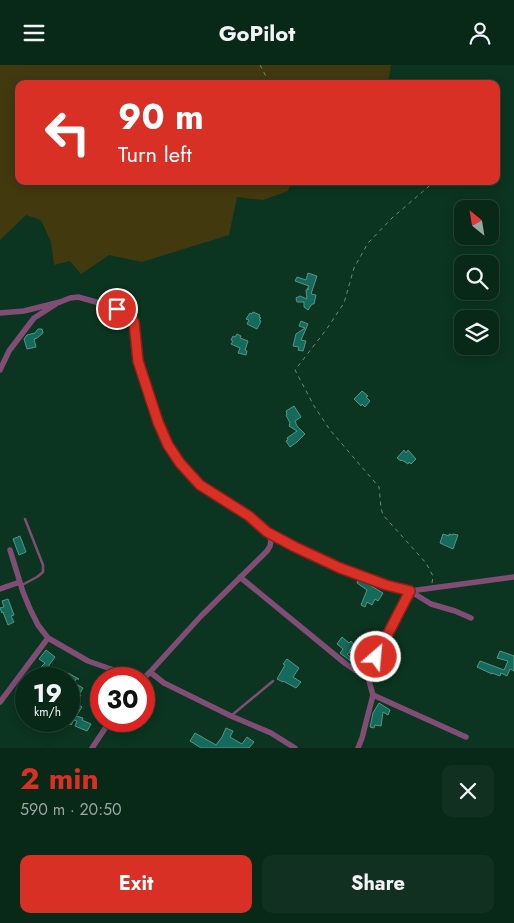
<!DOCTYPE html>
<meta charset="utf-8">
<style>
body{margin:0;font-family:Jost,sans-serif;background:#113021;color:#f1f3f6;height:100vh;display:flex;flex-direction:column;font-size:19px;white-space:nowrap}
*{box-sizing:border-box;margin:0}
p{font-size:16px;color:#98a6a2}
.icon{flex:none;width:28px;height:28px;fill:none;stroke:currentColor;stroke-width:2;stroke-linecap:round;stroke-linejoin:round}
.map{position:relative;height:683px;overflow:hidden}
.side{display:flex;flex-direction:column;background:#082818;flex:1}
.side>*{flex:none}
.hud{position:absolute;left:15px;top:15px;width:485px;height:105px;border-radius:10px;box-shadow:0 2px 12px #0003,0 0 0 1px #294437;background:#d93025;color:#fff;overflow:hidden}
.needle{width:32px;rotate:330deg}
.controls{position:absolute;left:454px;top:135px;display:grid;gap:10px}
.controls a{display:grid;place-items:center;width:45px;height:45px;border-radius:10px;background:#082818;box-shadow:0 2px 12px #0003,0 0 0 1px #294437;font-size:25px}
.speed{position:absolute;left:15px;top:602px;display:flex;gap:10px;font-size:25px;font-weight:700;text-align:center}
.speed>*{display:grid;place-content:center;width:65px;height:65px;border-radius:50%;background:#082818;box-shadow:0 2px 12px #0003,0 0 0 1px #294437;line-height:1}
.speed small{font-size:12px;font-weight:400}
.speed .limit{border:8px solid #d22;background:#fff;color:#111}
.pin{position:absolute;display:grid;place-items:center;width:42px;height:42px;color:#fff;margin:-21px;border:2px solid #fff;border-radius:50%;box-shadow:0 1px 5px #0007}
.me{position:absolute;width:55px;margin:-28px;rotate:27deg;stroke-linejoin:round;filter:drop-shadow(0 0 4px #0008)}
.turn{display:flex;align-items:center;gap:18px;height:105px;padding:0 20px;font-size:22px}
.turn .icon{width:65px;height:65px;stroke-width:2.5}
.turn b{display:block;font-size:35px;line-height:42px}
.round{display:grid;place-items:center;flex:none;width:52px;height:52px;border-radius:10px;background:#113021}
.summary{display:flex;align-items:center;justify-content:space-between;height:85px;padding:0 20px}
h1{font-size:30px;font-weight:700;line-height:38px;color:#d93025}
.button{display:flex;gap:10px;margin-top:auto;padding:10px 20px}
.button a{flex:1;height:58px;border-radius:10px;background:#d93025;color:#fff;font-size:20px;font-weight:700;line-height:58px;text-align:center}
.button a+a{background:#113021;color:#f1f3f6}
header{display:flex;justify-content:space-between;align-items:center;height:65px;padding:0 20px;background:#082818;font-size:22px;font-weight:700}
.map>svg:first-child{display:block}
.green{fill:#43390f}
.building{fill:#136b5b;stroke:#5d9285}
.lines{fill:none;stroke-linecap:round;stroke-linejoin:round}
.path{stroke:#6b8c7a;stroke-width:1;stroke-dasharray:4 4;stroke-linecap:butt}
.lane{stroke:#814d74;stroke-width:2.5}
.street{stroke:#814d74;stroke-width:5.5}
.route-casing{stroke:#8d1f18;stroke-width:12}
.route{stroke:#d93025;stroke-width:9}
</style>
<header><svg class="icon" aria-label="menu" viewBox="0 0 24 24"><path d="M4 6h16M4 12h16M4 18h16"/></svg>GoPilot<svg class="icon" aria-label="person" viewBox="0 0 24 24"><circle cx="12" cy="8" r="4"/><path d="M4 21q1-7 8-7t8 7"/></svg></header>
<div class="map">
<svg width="514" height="683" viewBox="0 0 514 683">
<rect width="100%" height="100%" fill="#0b3520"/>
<path class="green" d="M0,0H391L388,19H19V116H291L288,126L263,135L237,132L229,170L142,197L109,190L81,209L70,196L54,200L51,177L41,155L26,150L0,175Z"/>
<path class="building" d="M308,208L317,211L311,229L316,230L314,239H312L308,245L304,242V237H297L296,233L300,231L307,234L306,225L309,224H307L309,221L295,216L297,212L306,215Z
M253,247L260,250L259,252L261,253L259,255L261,256L257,264L247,259L249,255L246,254L250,248L252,249Z
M301,256L308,259L301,275L306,276L303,286L298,285L299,282L293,281L296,269L305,263L299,261Z
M38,264H42L43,268L37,273L34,274L36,282L27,284L24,274L27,270L35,268Z
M237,269L241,271L240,273L248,276L245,285L247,286L246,290L238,288L240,283L231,279L233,276L231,275L233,271L235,272Z
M362,326L368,331L366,332L370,336L365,342L362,339L361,341L354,334Z
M294,341L301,352L295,356L297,361L305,369L297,377L290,382L286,376L288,375L287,373L297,366L289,361L290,358L286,350L287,349L286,346Z
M404,385L406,388L408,385L416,394L411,399L409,397L408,399L402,395L401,396L397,393Z
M443,469L449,471V469L453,470V469L458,470L453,484L440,478Z
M20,471L26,487L19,490L13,474Z
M358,515L363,516L383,528L378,536L375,534L372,540L367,537L365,542L361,540L367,525L357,518Z
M8,534L14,550L11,551L14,557L8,560L3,547L2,548L0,543L4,542L2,536Z
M342,572L349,578L351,576L354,580L349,586L350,587L347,589L358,600L357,601L340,588L343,584L337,579Z
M46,585L55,592L44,607L62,614H28L43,608L39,604L45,598L39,594Z
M500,586L514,591V606L510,604L507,611L501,608L500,611L492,608V609L477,602L480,596L504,605L508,596L497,593Z
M287,594L299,603L293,612L301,617L296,623L283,616V617L277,614L285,600L283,599Z
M68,608L79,614H76L74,618L83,623L80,628L77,627L81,630L76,638L82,642L76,651L83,653L82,655L91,659L87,666L75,661L77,656L74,655L71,660L69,659L73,648L69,645V635H70L76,626L69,623V614H65Z
M379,638L390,645L388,650L383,647L381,661L375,660L374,663L370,662L373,648Z
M226,663L233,666L230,672L242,679L247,672L254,677L249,683H201L190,676L195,668L216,680L222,672Z"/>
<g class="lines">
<path class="path" d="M260,0L270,19
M432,518L433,511L426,498L383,450L381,443L379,422L330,365L314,341L295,305L326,265L344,238L354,203L368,178L392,153L435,116"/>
<path class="lane" d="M22,520L37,512L43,507V500L25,454
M232,650L273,616"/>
<path class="street" d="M0,248L24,246L60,237L70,233L78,232L107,240L128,249L134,257L138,296L158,357L168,380L180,398L200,420L249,451L267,467L271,475L270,481L267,486L201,551L150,607
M0,305L9,286L34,253L56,239
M267,467L295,482L340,503L386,520L410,526L431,539L455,546L471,553
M10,485L23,527L30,544L38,560L48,573L88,596L139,614
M240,512L346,599L361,609H367
M0,524L20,517
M143,614L150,607L164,618L231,651L271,668L295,683
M373,630L466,672
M0,637L48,573
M92,683L110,656
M358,683L362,673L373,630L367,609L410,526L514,512"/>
</g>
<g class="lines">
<defs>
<path id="route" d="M117,244L128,249L134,257L138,296L158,357L168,380L180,398L200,420L249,451L267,467L295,482L340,503L386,520L410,526L376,592"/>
</defs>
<use href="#route" class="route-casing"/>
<use href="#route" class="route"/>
</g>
</svg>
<div class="controls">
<a><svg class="needle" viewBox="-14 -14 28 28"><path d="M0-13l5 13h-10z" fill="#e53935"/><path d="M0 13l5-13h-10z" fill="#98a6a2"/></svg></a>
<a><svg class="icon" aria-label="search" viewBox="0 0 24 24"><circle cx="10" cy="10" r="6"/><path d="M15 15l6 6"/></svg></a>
<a><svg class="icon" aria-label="layers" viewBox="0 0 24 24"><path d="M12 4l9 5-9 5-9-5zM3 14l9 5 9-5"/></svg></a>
</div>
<div class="speed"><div>19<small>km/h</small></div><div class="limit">30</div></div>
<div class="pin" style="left:117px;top:244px;background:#d93025"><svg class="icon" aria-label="arrive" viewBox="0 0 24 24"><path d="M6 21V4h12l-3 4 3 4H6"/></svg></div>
<svg class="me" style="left:376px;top:592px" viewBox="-20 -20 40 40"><circle r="17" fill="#d93025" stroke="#fff" stroke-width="3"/><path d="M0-11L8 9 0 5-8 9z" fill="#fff"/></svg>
<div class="hud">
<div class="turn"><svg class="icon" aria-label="left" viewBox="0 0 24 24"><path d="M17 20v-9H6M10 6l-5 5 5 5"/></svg><div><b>90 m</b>Turn left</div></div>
</div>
</div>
<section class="side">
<div class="summary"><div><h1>2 min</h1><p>590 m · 20:50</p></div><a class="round"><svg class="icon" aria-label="close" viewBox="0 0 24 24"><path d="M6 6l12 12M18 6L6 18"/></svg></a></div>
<div class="button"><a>Exit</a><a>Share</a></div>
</section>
